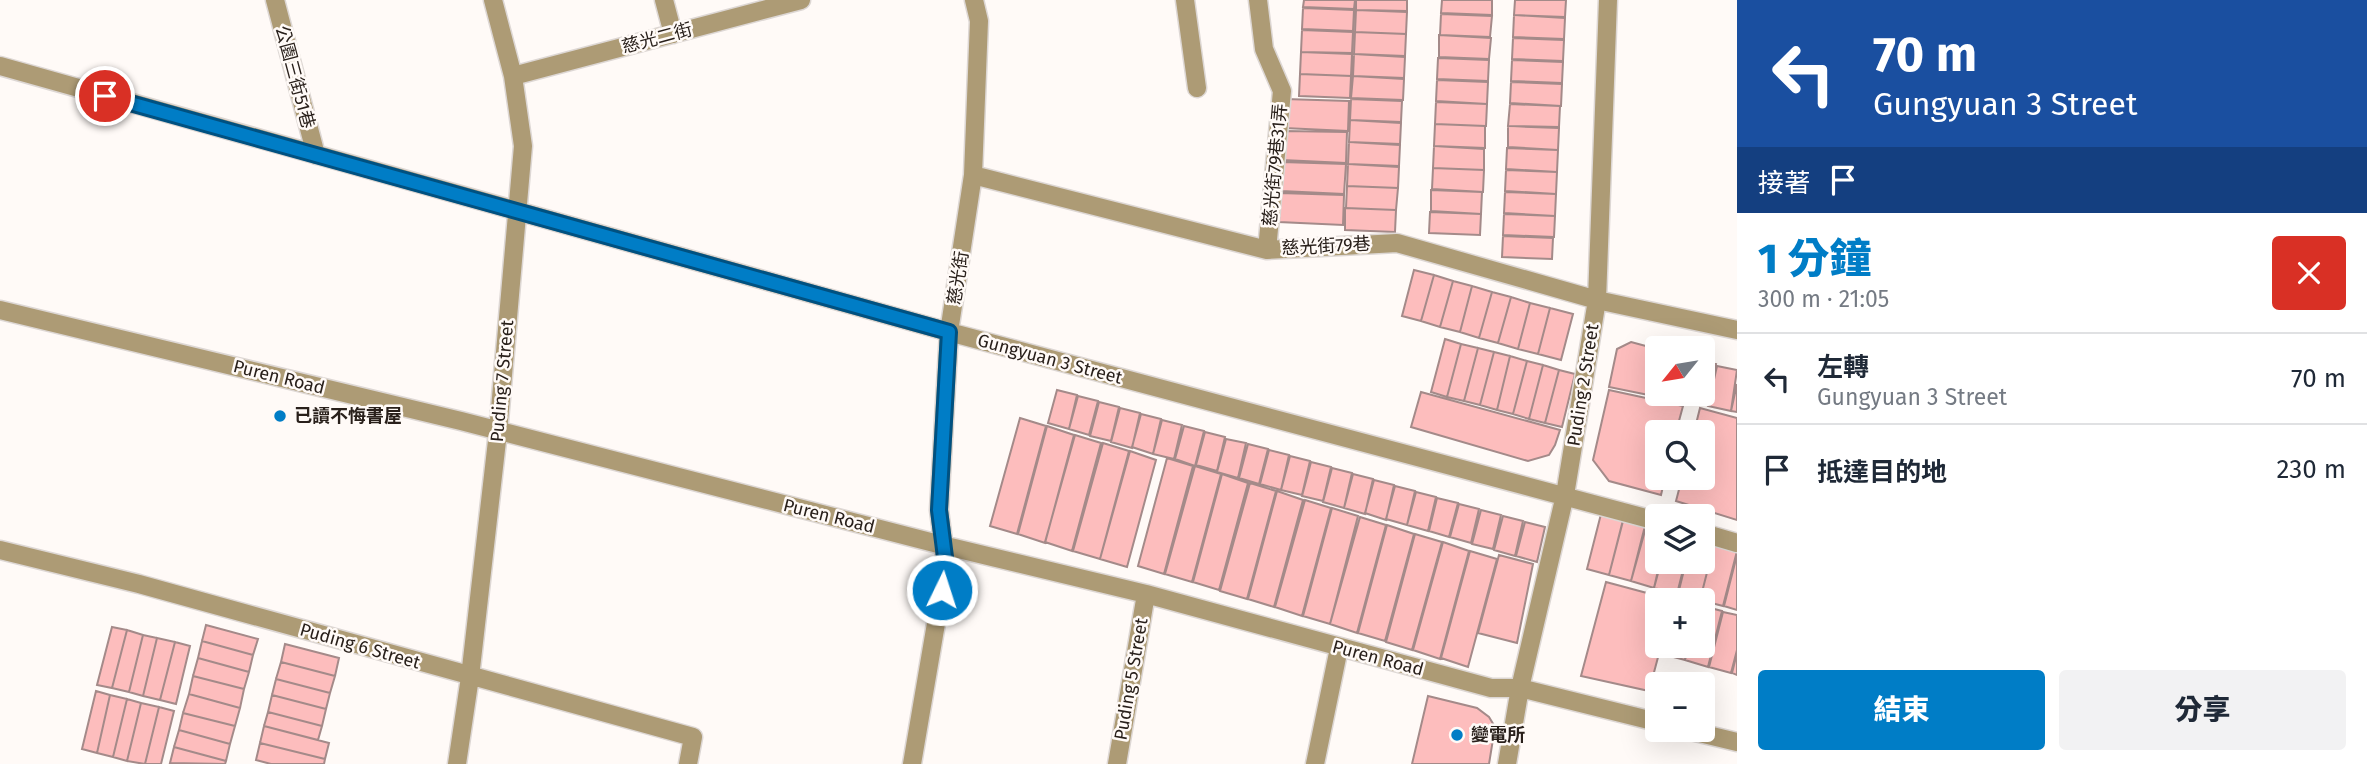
<!DOCTYPE html>
<html lang="zh-TW">
<meta charset="utf-8">
<style>
body{margin:0;font-family:"Fira Sans","Noto Sans TC",sans-serif;background:#f2f2f3;color:#1f2937;height:100vh;display:flex;flex-direction:column;font-size:26px;white-space:nowrap}
*{box-sizing:border-box;margin:0}
p{font-size:23px;color:#747a83}
.icon{flex:none;width:38px;height:38px;fill:none;stroke:currentColor;stroke-width:2;stroke-linecap:round;stroke-linejoin:round}
.map{position:relative;flex:1;overflow:hidden}
.details{display:flex;flex-direction:column;background:#fff;width:630px}
.details>*{flex:none}
.guide{background:#1a4fa0;color:#fff;overflow:hidden}
.needle{width:46px;rotate:240deg}
.controls{position:absolute;left:1645px;top:336px;display:grid;gap:14px}
.controls a{display:grid;place-items:center;width:70px;height:70px;border-radius:7px;background:#fff;box-shadow:0 7px 28px #0002;font-size:35px}
.pin{position:absolute;display:grid;place-items:center;width:60px;height:60px;color:#fff;margin:-30px;border:4px solid #fff;border-radius:50%;box-shadow:0 2px 7px #0007}
.me{position:absolute;width:77px;margin:-38px;rotate:4deg;stroke-linejoin:round;filter:drop-shadow(0 0 5px #0008)}
.turn{display:flex;align-items:center;gap:24px;height:147px;padding:0 21px;font-size:32px}
.turn .icon{width:91px;height:91px;stroke-width:2.5}
.turn b{display:block;font-size:49px;line-height:60px}
.then{display:flex;align-items:center;height:66px;padding:0 21px;background:#0003;gap:14px;font-size:26px}
.round{display:grid;place-items:center;flex:none;width:74px;height:74px;border-radius:7px;background:#f2f2f3}
.head{display:flex;align-items:center;justify-content:space-between;height:119px;padding:0 21px}
h1{font-size:42px;font-weight:800;line-height:52px;color:#007dc6}
.primary-button{display:flex;gap:14px;margin-top:auto;padding:14px 21px}
.primary-button a{flex:1;height:80px;border-radius:7px;background:#007dc6;color:#fff;font-size:28px;font-weight:800;line-height:80px;text-align:center}
.primary-button a+a{background:#f2f2f3;color:#1f2937}
ul{padding:0;list-style:none}
li{display:flex;align-items:center;gap:21px;height:91px;padding:0 21px;border-top:2px solid #e0e1e3}
li div{flex:1}
li b{display:block;font-size:26px}
li em{font-style:normal}
main{display:flex;flex:1;min-height:0}
.map>svg:first-child{display:block}
.building{fill:#fdbdbd;stroke:#a48a89;stroke-width:2}
.lines{fill:none;stroke-linecap:round;stroke-linejoin:round}
.minor-casing{stroke:#ddd7d4;stroke-width:21}
.minor{stroke:#ad9b75;stroke-width:18}
.route-casing{stroke:#005181;stroke-width:18}
.route{stroke:#007dc6;stroke-width:12}
.poi-dot{fill:#007dc6;stroke:#fffaf7;stroke-width:2.5}
.labels{text-anchor:middle;stroke-width:5;stroke-linejoin:round;paint-order:stroke}
.street-label{font-size:18px;fill:#29201b;stroke:#fffaf7}
.poi-label{font-size:18px;font-weight:bold;fill:#29201b;stroke:#fffaf7;text-anchor:start}
</style>
<main>
<div class="map">
<svg width="1737" height="764" viewBox="0 0 1737 764">
<rect width="100%" height="100%" fill="#fffaf7"/>
<path class="building" d="M1304,0H1355L1354,9L1303,7Z
M1356,0H1407V11L1356,10Z
M1442,0H1492V15L1441,13Z
M1515,0H1566L1565,17L1514,15Z
M1303,8L1354,10L1353,31L1302,29Z
M1356,10L1407,12L1406,34L1355,32Z
M1441,14L1492,16L1490,37L1440,35Z
M1514,15L1565,18L1564,39L1513,37Z
M1302,30L1353,32L1352,53L1301,52Z
M1355,32L1406,34L1405,56L1354,54Z
M1439,35L1491,38L1489,59L1439,57Z
M1513,38L1564,40L1563,61L1512,59Z
M1301,52L1352,54L1351,76L1300,74Z
M1354,54L1405,57L1404,78L1353,76Z
M1438,58L1489,60L1488,81L1437,79Z
M1512,60L1563,62L1562,83L1511,81Z
M1300,74L1351,76L1350,98L1299,96Z
M1353,76L1404,79L1403,100L1351,98Z
M1437,80L1488,82L1487,104L1436,101Z
M1511,82L1562,84L1561,106L1510,103Z
M1285,99L1349,101L1348,131L1284,128Z
M1351,99L1402,101L1401,122L1350,120Z
M1436,102L1487,104L1486,126L1435,124Z
M1510,104L1560,106L1559,127L1508,126Z
M1350,120L1401,123L1400,144L1349,142Z
M1435,124L1485,126V148L1434,146Z
M1508,126L1559,128L1558,150L1508,147Z
M1284,131L1347,132L1346,163L1282,160Z
M1349,142L1400,145L1399,166L1348,164Z
M1434,146L1484,149V170L1433,168Z
M1507,148L1558,150L1557,172L1506,169Z
M1282,162L1346,164L1344,194L1281,191Z
M1348,164L1399,167L1398,188L1347,186Z
M1433,168L1484,170L1483,192L1432,189Z
M1506,170L1557,172L1556,194L1505,191Z
M1347,186L1398,188L1396,210L1346,208Z
M1431,190L1482,192L1481,214L1431,211Z
M1505,192L1556,194L1555,216L1504,213Z
M1280,193L1344,195L1343,225L1279,222Z
M1345,208L1396,210L1395,232L1345,230Z
M1430,212L1481,214L1480,235L1429,233Z
M1504,214L1555,216L1554,237L1503,235Z
M1503,236L1553,238L1552,259L1502,257Z
M1414,270L1434,275L1421,321L1402,316Z
M1434,275L1453,281L1440,327L1421,321Z
M1453,281L1472,286L1460,332L1440,327Z
M1472,286L1492,292L1479,338L1460,332Z
M1492,292L1511,297L1498,343L1479,338Z
M1511,297L1530,303L1518,349L1498,343Z
M1530,303L1550,308L1538,354L1518,349Z
M1550,308L1573,314L1561,360L1538,354Z
M1445,339L1461,344L1447,397L1431,392Z
M1631,342L1657,349V394H1684L1683,402L1609,387L1617,349Z
M1461,344L1478,348L1464,401L1447,397Z
M1478,348L1494,352L1480,405L1464,401Z
M1494,352L1510,356L1497,410L1480,405Z
M1510,356L1527,361L1513,414L1497,410Z
M1527,361L1543,365L1529,419L1513,414Z
M1703,362L1716,364L1707,405L1685,401L1686,394H1703Z
M1543,365L1559,370L1545,423L1529,419Z
M1717,366L1737,370L1731,411L1708,406Z
M1559,370L1575,374L1562,427L1545,423Z
M1737,384V412L1731,411Z
M1057,390L1077,395L1069,429L1048,423Z
M1609,390L1683,406L1676,432H1657V478H1665L1661,495L1609,481L1593,460Z
M1421,392L1560,430L1555,445L1549,455L1528,461L1411,427Z
M1078,396L1098,401L1089,435L1069,429Z
M1099,402L1119,407L1111,441L1090,436Z
M1120,408L1140,413L1132,448L1111,442Z
M1700,408L1737,418V520L1676,501L1682,478H1703V432H1694Z
M1141,414L1161,419L1153,454L1132,447Z
M1020,418L1046,426L1017,534L990,526Z
M1162,420L1182,425L1174,459L1153,454Z
M1047,426L1074,435L1045,543L1018,534Z
M1184,426L1204,431L1195,466L1175,459Z
M1205,432L1225,437L1217,471L1196,465Z
M1075,435L1101,443L1072,551L1045,542Z
M1226,439L1246,443L1238,478L1217,472Z
M1103,443L1129,451L1100,559L1073,551Z
M1248,444L1268,449L1259,484L1239,478Z
M1269,450L1289,455L1281,490L1260,484Z
M1130,451L1156,460L1127,567L1100,559Z
M1290,456L1310,461L1302,495L1281,490Z
M1167,458L1193,466L1164,574L1138,566Z
M1311,462L1331,467L1323,501L1302,496Z
M1195,466L1221,474L1192,582L1165,574Z
M1332,468L1352,473L1344,508L1323,502Z
M1222,474L1248,483L1219,590L1193,582Z
M1353,474L1373,479L1365,514L1344,508Z
M1374,480L1394,485L1386,520L1365,513Z
M1250,483L1276,491L1247,599L1220,591Z
M1395,486L1415,491L1407,525L1386,519Z
M1277,491L1303,500L1274,607L1248,599Z
M1416,492L1436,497L1428,531L1407,525Z
M1437,498L1458,503L1449,537L1429,531Z
M1305,500L1331,508L1302,616L1275,607Z
M1459,504L1479,509L1471,543L1450,537Z
M1332,508L1358,516L1330,624L1303,616Z
M1481,510L1501,515L1493,549L1472,544Z
M1601,514L1623,520L1609,575L1587,569Z
M1503,516L1523,521L1515,556L1494,550Z
M1360,517L1386,525L1357,633L1330,624Z
M1623,521L1645,526L1631,581L1609,575Z
M1525,522L1545,527L1537,562L1516,556Z
M1387,525L1414,534L1385,641L1358,633Z
M1646,527L1657,530V562H1660L1654,588L1631,581Z
M1415,534L1442,542L1412,650L1386,642Z
M1443,542L1469,551L1440,659L1413,650Z
M1703,542L1714,545L1700,600L1678,594L1686,562H1703Z
M1714,545L1737,551L1723,606L1700,600Z
M1470,551L1497,559L1468,667L1441,658Z
M1499,555L1533,564L1517,643L1478,633Z
M1737,555V610L1724,606Z
M1661,562H1685L1677,594L1654,588Z
M1606,582L1673,600H1657V646H1661L1649,691L1581,676Z
M1703,606L1722,611L1708,667L1685,660L1689,646H1703Z
M1723,612L1737,615V650L1731,673L1709,667Z
M206,625L258,639L253,655L202,641Z
M112,627L127,630L112,688L97,685Z
M127,630L143,635L129,692L112,688Z
M143,635L157,638L143,696L129,692Z
M157,638L175,642L160,700L143,696Z
M202,641L253,655L249,672L198,658Z
M175,642L190,646L176,704L160,700Z
M285,644L339,658L335,676L281,662Z
M1664,646H1688L1685,660L1662,654Z
M1737,653V675L1732,673Z
M198,658L249,672L244,689L193,676Z
M281,662L335,676L330,693L276,679Z
M193,676L244,689L240,708L189,694Z
M276,679L330,693L326,709L272,695Z
M96,691L110,695L97,753L82,749Z
M189,694L240,708L235,726L183,713Z
M110,695L127,699L113,757L97,753Z
M272,695L326,709L322,726L268,712Z
M1428,696L1477,708L1489,717L1495,727L1489,764H1412Z
M127,699L141,703L127,761L113,757Z
M141,703L159,707L145,764L127,761Z
M159,707L174,711L161,764H145Z
M268,712L322,726L318,740L264,726Z
M183,713L235,726L230,744L179,730Z
M264,726L329,743L325,759L260,743Z
M179,730L230,744L226,761L174,747Z
M260,743L325,759L324,764H271L256,760Z
M174,747L226,761L225,764L170,763Z"/>
<g class="lines">
<defs>
<path id="minor" d="M275,0L316,155
M664,0L673,34
M1185,0L1197,88
M1258,0L1264,49L1282,91L1267,250
M0,66L949,332L1657,521
M513,76L801,0
M973,175L1267,250L1397,243L1597,300L1737,330
M0,310L461,421L942,545L1146,594L1491,688H1520L1657,722
M1703,533L1737,543
M0,550L139,584L693,737L688,764
M1687,730L1737,742
M457,764L470,677L498,432L523,146L513,76L493,0
M912,764L946,565L939,510L949,332L973,175L979,21L974,0
M1117,764L1146,594
M1315,764L1339,648
M1507,764L1520,688L1565,495L1597,300L1608,0"/>
</defs>
<use href="#minor" class="minor-casing"/>
<use href="#minor" class="minor"/>
</g>
<g class="lines">
<defs>
<path id="route" d="M105,96L949,332L939,510L946,565L942,590"/>
</defs>
<use href="#route" class="route-casing"/>
<use href="#route" class="route"/>
</g>
<g class="poi-dot">
<circle cx="280" cy="416" r="7"/>
<circle cx="1457" cy="735" r="7"/>
</g>
<g class="labels">
<g class="street-label">
<text transform="translate(657 38) rotate(-15)" y="6">慈光二街</text>
<text transform="translate(295 77) rotate(75)" y="6">公園三街51巷</text>
<text transform="translate(1275 165) rotate(-85)" y="6">慈光街79巷31弄</text>
<text transform="translate(1326 246) rotate(-3)" y="6">慈光街79巷</text>
<text transform="translate(958 278) rotate(-81)" y="6">慈光街</text>
<text transform="translate(1050 359) rotate(15)" y="6">Gungyuan 3 Street</text>
<text transform="translate(279 377) rotate(14)" y="6">Puren Road</text>
<text transform="translate(502 381) rotate(-85)" y="6">Puding 7 Street</text>
<text transform="translate(1583 385) rotate(-81)" y="6">Puding 2 Street</text>
<text transform="translate(829 516) rotate(14)" y="6">Puren Road</text>
<text transform="translate(360 646) rotate(16)" y="6">Puding 6 Street</text>
<text transform="translate(1378 658) rotate(15)" y="6">Puren Road</text>
<text transform="translate(1131 679) rotate(-80)" y="6">Puding 5 Street</text>
</g>
<g class="poi-label">
<text x="294" y="422">已讀不悔書屋</text>
<text x="1471" y="741">變電所</text>
</g>
</g>
</svg>
<div class="controls">
<a><svg class="needle" viewBox="-14 -14 28 28"><path d="M0-13l5 13h-10z" fill="#e53935"/><path d="M0 13l5-13h-10z" fill="#747a83"/></svg></a>
<a><svg class="icon" aria-label="search" viewBox="0 0 24 24"><circle cx="10" cy="10" r="6"/><path d="M15 15l6 6"/></svg></a>
<a><svg class="icon" aria-label="layers" viewBox="0 0 24 24"><path d="M12 4l9 5-9 5-9-5zM3 14l9 5 9-5"/></svg></a>
<a>+</a>
<a>−</a>
</div>
<div class="pin" style="left:105px;top:96px;background:#d93025"><svg class="icon" aria-label="arrive" viewBox="0 0 24 24"><path d="M6 21V4h12l-3 4 3 4H6"/></svg></div>
<svg class="me" style="left:942px;top:590px" viewBox="-20 -20 40 40"><circle r="17" fill="#007dc6" stroke="#fff" stroke-width="3"/><path d="M0-11L8 9 0 5-8 9z" fill="#fff"/></svg>
</div>
<section class="details">
<div class="guide">
<div class="turn"><svg class="icon" aria-label="left" viewBox="0 0 24 24"><path d="M17 20v-9H6M10 6l-5 5 5 5"/></svg><div><b>70 m</b>Gungyuan 3 Street</div></div>
<div class="then">接著<svg class="icon" aria-label="arrive" viewBox="0 0 24 24"><path d="M6 21V4h12l-3 4 3 4H6"/></svg></div>
</div>
<div class="head"><div><h1>1 分鐘</h1><p>300 m · 21:05</p></div><a class="round" style="background:#d93025;color:#fff"><svg class="icon" aria-label="close" viewBox="0 0 24 24"><path d="M6 6l12 12M18 6L6 18"/></svg></a></div>
<ul>
<li><svg class="icon" aria-label="left" viewBox="0 0 24 24"><path d="M17 20v-9H6M10 6l-5 5 5 5"/></svg><div><b>左轉</b><p>Gungyuan 3 Street</p></div><em>70 m</em></li>
<li><svg class="icon" aria-label="arrive" viewBox="0 0 24 24"><path d="M6 21V4h12l-3 4 3 4H6"/></svg><div><b>抵達目的地</b></div><em>230 m</em></li>
</ul>
<div class="primary-button"><a>結束</a><a>分享</a></div>
</section>
</main>
